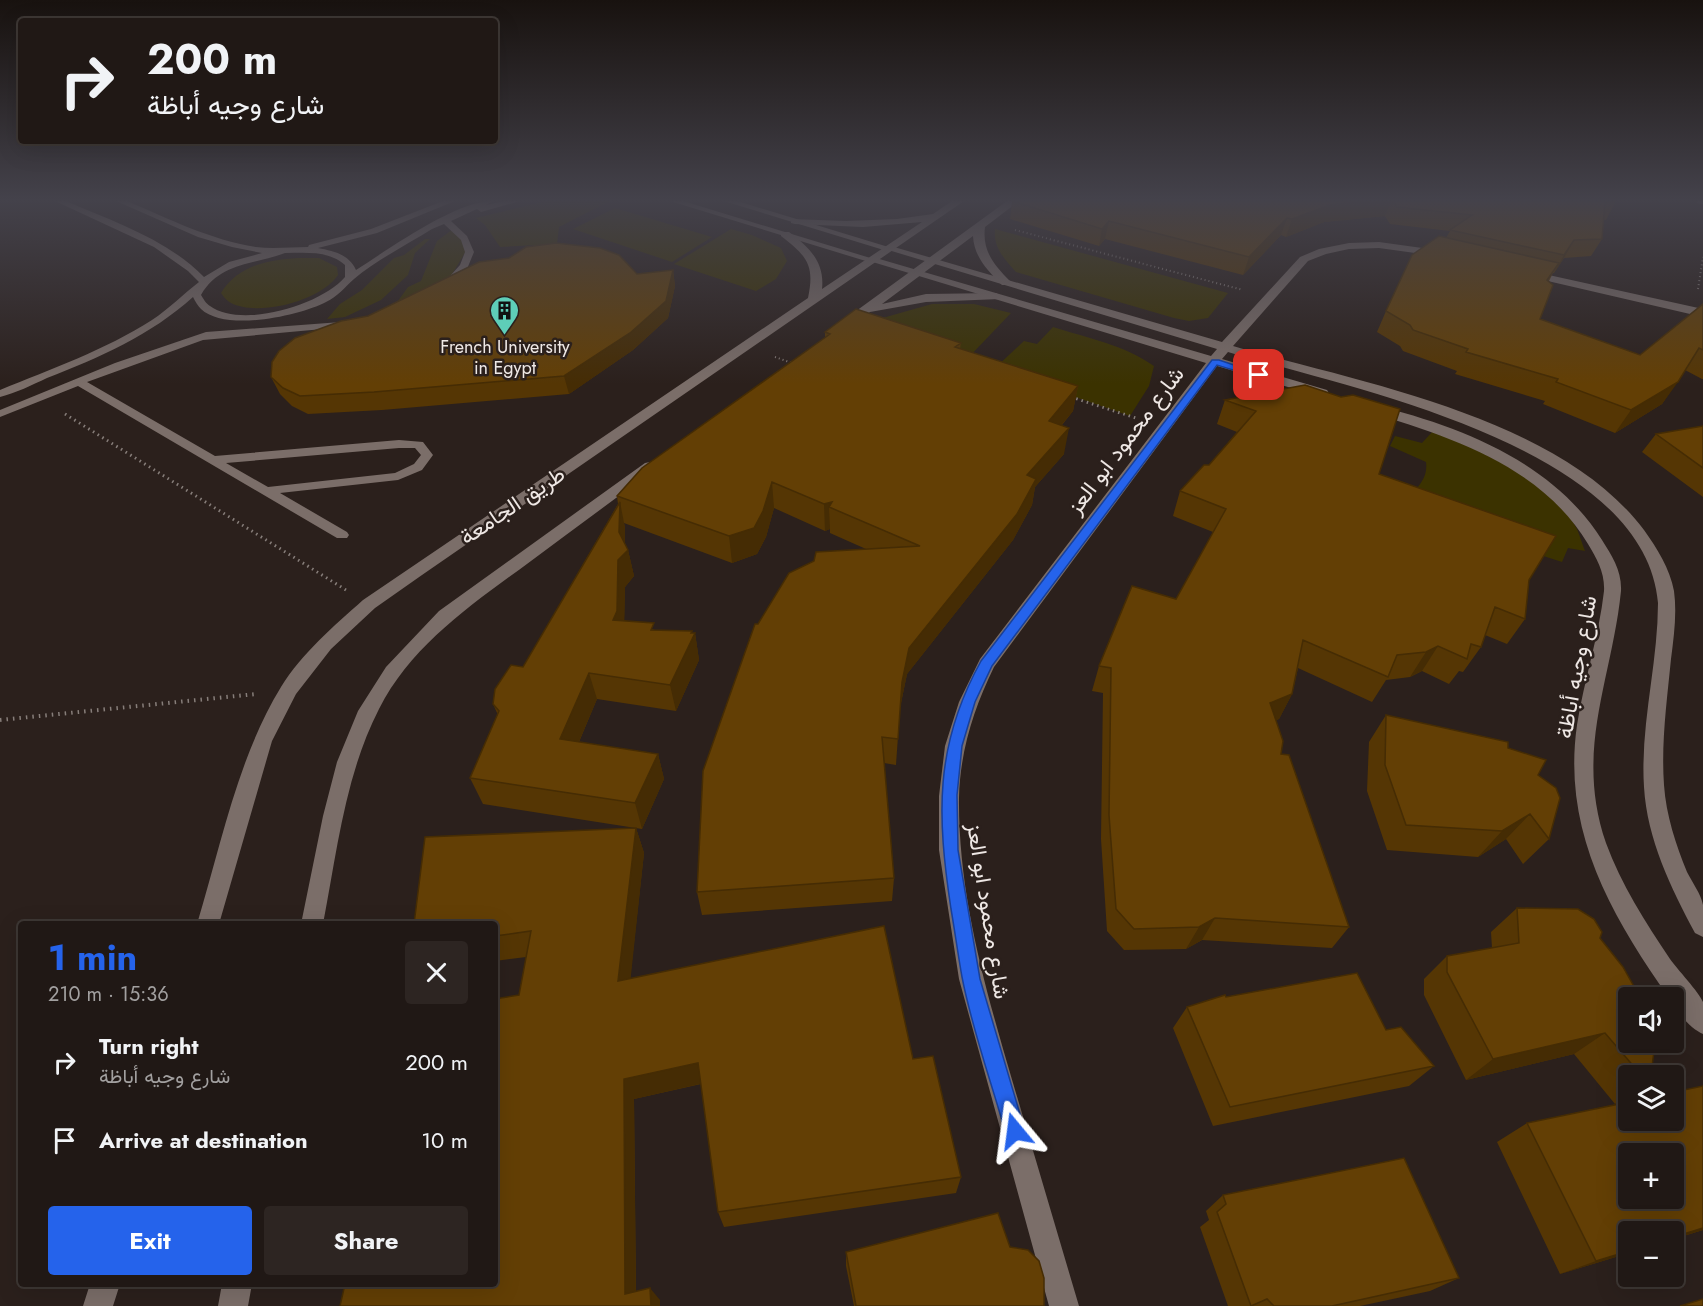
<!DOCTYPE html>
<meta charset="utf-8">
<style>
body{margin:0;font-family:Jost,Vazirmatn,sans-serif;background:#2d2522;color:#f1f3f6;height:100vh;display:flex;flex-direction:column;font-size:22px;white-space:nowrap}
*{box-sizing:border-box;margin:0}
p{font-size:20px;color:#a2a0a0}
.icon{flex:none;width:33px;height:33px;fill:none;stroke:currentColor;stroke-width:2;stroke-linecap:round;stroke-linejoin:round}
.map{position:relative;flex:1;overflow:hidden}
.details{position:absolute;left:18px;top:921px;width:480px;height:366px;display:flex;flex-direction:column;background:#201815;border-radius:6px;box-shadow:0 6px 24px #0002,0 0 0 2px #3d3734}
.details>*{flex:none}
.guide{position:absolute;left:18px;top:18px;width:480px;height:126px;border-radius:6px;box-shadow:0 6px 24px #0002,0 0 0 2px #3d3734;background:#201815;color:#f1f3f6;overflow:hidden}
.tools{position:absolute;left:1618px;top:987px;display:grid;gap:12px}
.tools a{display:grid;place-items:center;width:66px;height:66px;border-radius:6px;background:#201815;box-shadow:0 6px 24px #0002,0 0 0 2px #3d3734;font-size:30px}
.pin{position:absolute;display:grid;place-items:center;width:51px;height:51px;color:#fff;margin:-26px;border-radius:12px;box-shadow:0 3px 9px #0006}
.me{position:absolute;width:66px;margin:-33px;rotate:344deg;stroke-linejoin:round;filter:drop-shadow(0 0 4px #0008)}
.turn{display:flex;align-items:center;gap:21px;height:126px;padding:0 30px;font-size:27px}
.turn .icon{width:78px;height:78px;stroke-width:2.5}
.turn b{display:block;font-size:42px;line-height:51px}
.round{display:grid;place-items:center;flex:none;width:63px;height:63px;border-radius:6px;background:#2d2522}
.summary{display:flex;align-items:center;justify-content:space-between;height:102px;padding:0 30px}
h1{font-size:36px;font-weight:700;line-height:45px;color:#2563eb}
.action{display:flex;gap:12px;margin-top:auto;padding:12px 30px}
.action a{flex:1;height:69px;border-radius:6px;background:#2563eb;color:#fff;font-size:24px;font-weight:700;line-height:69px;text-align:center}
.action a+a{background:#2d2522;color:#f1f3f6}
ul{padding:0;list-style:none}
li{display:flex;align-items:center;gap:18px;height:78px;padding:0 30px}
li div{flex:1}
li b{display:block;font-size:22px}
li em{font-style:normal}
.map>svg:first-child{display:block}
.green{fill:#3b3200}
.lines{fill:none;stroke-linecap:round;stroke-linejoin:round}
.path-far2{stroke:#877e7a;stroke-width:2;stroke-dasharray:1 3;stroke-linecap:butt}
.path-far1{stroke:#877e7a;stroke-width:3;stroke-dasharray:1.5 4;stroke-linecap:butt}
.path{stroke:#877e7a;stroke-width:4;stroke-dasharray:1.5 5;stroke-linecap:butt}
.service{fill:#7b6e69;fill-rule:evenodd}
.minor{fill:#7b6e69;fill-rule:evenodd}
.tertiary{fill:#7b6e69;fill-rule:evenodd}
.wall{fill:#553604}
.shaded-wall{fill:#452c04}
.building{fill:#633f05;stroke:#452c04;stroke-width:1.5;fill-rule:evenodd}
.route{fill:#2563eb;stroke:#184099;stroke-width:1.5}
.labels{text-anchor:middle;stroke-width:5;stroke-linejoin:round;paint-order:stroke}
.far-poi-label{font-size:18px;fill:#efe8e5;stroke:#2b201c}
.street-label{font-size:22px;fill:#efe8e5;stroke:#2b201c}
</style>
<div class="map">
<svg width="1703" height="1306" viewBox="0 0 1703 1306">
<rect width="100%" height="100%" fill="#2b201c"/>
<path class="green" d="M546,201H610L559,227L557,244L500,247L485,225L476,218Z
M615,208L712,237L672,262L573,229Z
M453,229L469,246L451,276L432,292L398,301L408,287L421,281L437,241Z
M731,229L752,235L781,248L787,261L776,279L756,291L674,264Z
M995,229L1228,293L1208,318L1189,321L1174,318L1016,272C1004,259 993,247 995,229Z
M425,239H430L415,253L408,275L381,300L345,317L327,319L340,304L362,290L394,258L404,255Z
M298,258H319L337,267L338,275C321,301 258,317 231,303C227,301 223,296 221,293C238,265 268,260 298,258Z
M932,304H974L1011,313L968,358L854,326Z
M1053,327C1088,338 1124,345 1154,366L1149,386L1130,416L994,369L1024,341L1037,344Z
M1433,431C1481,451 1551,481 1577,529C1580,536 1582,544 1585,551L1568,548L1562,562L1396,508C1410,494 1429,483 1426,462L1390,446L1395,436L1422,443Z"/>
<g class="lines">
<path class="path-far2" d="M1015,230L1243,290
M1698,289L1703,257
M775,357L792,363"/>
<path class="path-far1" d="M1071,397L1139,419
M65,414L346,590"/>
<path class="path" d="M0,720L256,694"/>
<path class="service" d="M55,201H66C114,222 167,239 204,277L229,262L262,253L232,247L198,237L116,201H127C169,219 211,240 256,247C273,249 291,247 308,247L309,245L371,229L443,201H455L377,233L318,248C333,251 349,254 356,270C389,249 455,201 493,201L486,205L504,201H520L481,212L477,209L451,221L467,236L474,252L467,269L449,288L441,286L460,265L465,252L461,240L444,224L432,229C408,244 375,261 354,279C344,288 338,296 326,302C299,316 225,332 201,309C198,306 195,301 193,297C151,335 99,358 47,378C32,385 16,393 0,397V390C51,369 105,350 152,320C169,309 183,294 199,282L188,271L154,247ZM285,253C305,253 328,250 345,265V277C321,305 242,329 210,306C206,304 203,298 201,295C220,262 254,265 285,253Z
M670,201H683L877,260L869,262Z
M724,201H737L895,249L887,251Z
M341,322L346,325L345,327L203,340L87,382L215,456L399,440L423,442L433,455L422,470L398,480L280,493L347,532L349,535L347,538H337L78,386L0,417V410L115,363L206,332ZM399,448H415L421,455L414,464L395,473L268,487L226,463Z"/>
<path class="minor" d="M1379,242L1444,251L1449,254L1444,257L1379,248L1349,249L1326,254L1308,261L1233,346C1362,383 1559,417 1644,530C1657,548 1670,569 1674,591C1677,613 1674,636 1671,659C1667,700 1661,743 1664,785C1666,815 1676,845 1687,872C1692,882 1701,894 1703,905C1703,915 1703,927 1703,937L1695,933C1671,888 1647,839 1644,787C1640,725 1658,664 1658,603C1645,446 1349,388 1228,352L1222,359L1327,390L1329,393L1322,397L1217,366L994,667C974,708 960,751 959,798C958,895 986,991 1013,1083C1035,1157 1057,1232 1079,1306H1049L959,979L939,850V796L945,746L959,702L980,659L1206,363L866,260L868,258H876L1211,356L1217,349L885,249L890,246L894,247L1222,342L1300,257L1319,249L1349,243Z
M1526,270L1703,309V317L1522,275L1520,273Z
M1374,405C1460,426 1553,462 1602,540C1612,556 1622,571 1621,591C1612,680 1574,750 1606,843C1621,884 1645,922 1670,959C1677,969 1699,992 1703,1002C1703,1010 1703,1025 1703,1034C1691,1029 1674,1011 1674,998H1669C1610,914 1562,830 1577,725C1584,680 1599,636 1604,591C1605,573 1597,559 1588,544C1541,466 1451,437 1369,412L1367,409L1369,406Z"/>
<path class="tertiary" d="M952,201H964L422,575L375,608L331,649L296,694L272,741L219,924H197C221,845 238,757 281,687C302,653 334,626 363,600L808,298C815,265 807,256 781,236V232H789C809,247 825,262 822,289L922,222L863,227L795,224L791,223V219L846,221L897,219L933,214Z
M1007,201H1019L985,227C982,251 994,265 1010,281V285H1002C988,271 974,257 973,236L882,304L926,294L996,293L1002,297L1000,299L926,302L870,312L849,328H841V322Z
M1696,201H1703V204L1697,203Z
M650,462L657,466L655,469C614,500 572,530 531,561C474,603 412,644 379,709C345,775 337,852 323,924H301L323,816L337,762L358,711L386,667L439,611L645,463Z
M90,1284H120L113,1306H83Z
M222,1284H252L248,1306H218Z"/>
</g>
<path class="wall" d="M1012,201H1616L1606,220L1603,219L1602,239L1591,256L1564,258L1554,273H1553L1549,281L1540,319L1640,355L1703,304V379H1702L1685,370L1662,404L1615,433L1543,404L1545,401L1455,374L1457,371L1403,351L1400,346L1377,332L1386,311L1446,238L1450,231L1390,224L1385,216L1324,222L1286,237L1281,235L1243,275L1105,239L1099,246L1010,219Z
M673,270L675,286L668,318L633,350L569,394L382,410L308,414L292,406L280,394L271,377L368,316L637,274Z
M825,332L961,343L960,349L1078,386L1073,411L1062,425L1064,454L1035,487L1032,505L1013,540L907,674L900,708L896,765L884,763L894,878L892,901L702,915L697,892L758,624L866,549L830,533V529L825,531L774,508L766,537L757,554L732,563L624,523L625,528V544L628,550L634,576L625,587L624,621L655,630L692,631V633H695L699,660L676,711L597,699L579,742L658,754L664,779L642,829L483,804L470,778L498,715L493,704L523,667L618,504L617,496L825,338Z
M1305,385L1379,474L1529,580L1525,619L1507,644L1485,635L1481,647L1463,672L1459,671L1449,684L1422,671L1410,677L1386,680L1372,702L1298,668L1292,694L1279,719L1276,720L1281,754L1349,927L1332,948L1202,940L1186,949L1124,950L1107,931L1101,839L1103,693L1092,691L1099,666L1176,599L1213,532L1173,516L1180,491L1209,465L1237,432L1217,424L1225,400Z
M1703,426V497L1642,452L1656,434Z
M1386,715L1508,748L1538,775L1549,839L1523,864L1506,839L1478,857L1387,850L1367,791L1369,742Z
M636,828L644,853L630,979L913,1059L961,1177L956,1193L724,1227L718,1212L701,1084L634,1099L636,1291L660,1300V1306H340L519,995L526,957L495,961V924Z
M1517,908L1600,938L1651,1076H1629V1096L1615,1104L1574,1054L1466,1080L1424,995V979L1447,956L1492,948L1491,932Z
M1226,997L1386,1030L1434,1066L1409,1086L1213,1126L1173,1028L1187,1007Z
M1703,1086V1230L1674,1239V1232L1629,1253L1560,1274L1497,1142L1527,1123Z
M1223,1195L1459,1278L1430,1291L1360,1306H1228L1200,1227L1209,1220L1206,1211Z
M1010,1247L1044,1306H854L846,1266V1252Z"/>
<path class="shaded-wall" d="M1365,201H1391L1385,216L1324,222L1286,237L1292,219L1330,205Z
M1287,218L1281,235L1243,275L1249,257Z
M1109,221L1105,239L1099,246L1102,229Z
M1574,240L1564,258L1554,273L1564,255Z
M673,270L675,286L668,318L633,350L569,394L564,376Z
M1678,382L1662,404L1615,433L1631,410Z
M1078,386L1073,411L1044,446L1049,421Z
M1069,428L1064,454L1035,487L1032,505L1013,540L907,674L900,708L896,765L902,682L909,648L1027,475Z
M772,482L774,508L766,537L757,554L732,563L729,536Z
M620,502L625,528V553L628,550L634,576L625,587L624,638L613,620L619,532Z
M832,502L829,507L830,529L825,531L824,504Z
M692,631L693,637L695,633L699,660L676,711L670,685Z
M1438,646L1422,671L1410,677L1426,652Z
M589,673L597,699L569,765L560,739Z
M1292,694L1279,719L1258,728L1270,703Z
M658,754L664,779L642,829L635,803Z
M1530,814L1506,839L1478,857L1502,831Z
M636,828L644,853L628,1003L618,981Z
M1215,918L1202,940L1186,949L1199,927Z
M1605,1033L1574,1054L1466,1080L1493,1059Z
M698,1063L704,1083L634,1099L636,1306L625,1294L624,1079Z
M1703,1228V1230L1674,1239V1237Z
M1629,1251V1253L1560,1274L1596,1261Z
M650,1288L660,1300V1306H651Z"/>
<path class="building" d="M1012,201H1365L1330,205L1292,219L1287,218L1249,257L1109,221L1102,229Z
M1394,201H1605L1602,239L1574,240L1564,255L1450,230L1472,215L1397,207Z
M1439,236L1559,263L1547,280L1553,285L1540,319L1640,355L1703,304V350L1699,348L1678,382L1631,410L1556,382L1558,379L1466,352L1468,349L1413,330L1410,325L1386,311L1412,255Z
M556,243L600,248L619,255L637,274L673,270L666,301L630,333L564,376L374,392L300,396L283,388L271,377L272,362L279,351L295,338L341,321L368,316L479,262L509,258L526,247Z
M856,309L961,343L955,347L1078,386L1049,421L1069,428L1027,475L1036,479L1017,514L909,648L902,682L898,739L882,737L894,878L697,892L703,771L755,624H758L789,573L814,561L816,552L920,546L829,507L832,502L824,504L772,482L763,511L754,528L729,536L617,496L642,468L830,334L825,332Z
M1305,385L1341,397L1353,395L1400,409L1379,474L1556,536L1529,580L1525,619L1495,607L1481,647L1471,644L1467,659L1438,646L1426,652L1397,655L1388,677L1303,640L1292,694L1270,703L1283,741L1281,754L1289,755L1349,927L1215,918L1199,927L1134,929L1116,909L1109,815L1111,668L1099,666L1132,586L1176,599L1226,509L1180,491L1204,465H1209L1256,411L1225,400Z
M1703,426V468L1656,434Z
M620,502L619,532L628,550L618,560L617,611L613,620L654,623L651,630L692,631L691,633H695L670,685L589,673L560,739L658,754L635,803L470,778L499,711L493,704L495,689L511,665L523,667Z
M1386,715L1508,742V748L1546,760L1538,775L1556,788L1560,798L1549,839L1530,814L1502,831L1406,825L1385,765Z
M636,828L618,981L884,926L913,1059L933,1056L961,1177L718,1212L698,1063L624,1079L625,1294L650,1288L651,1306H340L345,1284H495V999L519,995L531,931L495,936V924H414L425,837Z
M1517,908L1578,909L1594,919L1602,932L1600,938L1623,967L1636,990L1647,998H1629V1042H1655L1651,1076H1642L1605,1033L1493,1059L1447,972V956L1519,943Z
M1357,973L1386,1030L1401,1027L1434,1066L1230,1107L1187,1007L1225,995L1226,997Z
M1703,1086V1228L1674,1237V1232H1629V1251L1596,1261L1527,1123L1629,1102V1120H1674V1092ZM1629,1154H1674V1198H1629Z
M1404,1158L1459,1278L1332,1306H1274L1267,1299L1251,1306L1217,1212L1226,1204L1223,1195Z
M998,1213L1010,1247L1028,1250L1039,1261L1044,1278V1306H856L846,1252Z
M1703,1299V1306H1680Z"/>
<linearGradient id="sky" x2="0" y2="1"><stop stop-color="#18120f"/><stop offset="0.52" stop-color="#44424b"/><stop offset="1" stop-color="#44424b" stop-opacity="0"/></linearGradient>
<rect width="1703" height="384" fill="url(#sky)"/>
<path class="route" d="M1212,360H1219L1264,375L1259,378L1217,365L992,666L975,702L962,746L957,795L958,850L980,979L1025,1131L1022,1139L1015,1141L1008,1139L1005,1131C991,1081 972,1029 962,977C958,955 955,932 951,909C937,816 934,746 981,661Z"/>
<defs>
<symbol id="building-pin" viewBox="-11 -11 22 30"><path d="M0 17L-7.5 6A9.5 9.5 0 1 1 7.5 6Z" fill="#5eceb8" stroke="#2b201c"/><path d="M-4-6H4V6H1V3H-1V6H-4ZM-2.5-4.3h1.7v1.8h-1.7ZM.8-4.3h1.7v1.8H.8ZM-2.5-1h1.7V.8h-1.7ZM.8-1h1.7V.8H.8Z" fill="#111"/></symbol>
</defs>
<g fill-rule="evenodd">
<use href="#building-pin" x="488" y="294" width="33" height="45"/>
</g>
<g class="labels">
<g class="far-poi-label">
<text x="505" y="353">French University<tspan x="505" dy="21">in Egypt</tspan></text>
</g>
<g class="street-label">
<text transform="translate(1125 440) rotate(-53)" y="8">شارع محمود ابو العز</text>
<text transform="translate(512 505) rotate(-34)" y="8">طريق الجامعة</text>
<text transform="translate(1576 667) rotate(-80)" y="8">شارع وجيه أباظة</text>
<text transform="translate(989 911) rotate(81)" y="8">شارع محمود ابو العز</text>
</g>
</g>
</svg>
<div class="tools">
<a><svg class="icon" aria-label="sound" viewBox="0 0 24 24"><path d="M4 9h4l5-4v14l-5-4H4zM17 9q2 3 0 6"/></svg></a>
<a><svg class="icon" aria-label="layers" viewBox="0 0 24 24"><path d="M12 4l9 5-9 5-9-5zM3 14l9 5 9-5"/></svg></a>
<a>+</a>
<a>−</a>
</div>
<div class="pin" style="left:1259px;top:375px;background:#d93025"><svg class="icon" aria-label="arrive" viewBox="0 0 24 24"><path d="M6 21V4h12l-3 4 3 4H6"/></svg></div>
<svg class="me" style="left:1015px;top:1131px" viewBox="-20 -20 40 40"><path d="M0-17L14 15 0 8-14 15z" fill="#2563eb" stroke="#fff" stroke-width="4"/></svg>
<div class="guide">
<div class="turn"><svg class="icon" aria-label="right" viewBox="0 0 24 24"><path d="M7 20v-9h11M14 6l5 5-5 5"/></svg><div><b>200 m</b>شارع وجيه أباظة</div></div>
</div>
<section class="details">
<div class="summary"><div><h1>1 min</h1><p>210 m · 15:36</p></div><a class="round"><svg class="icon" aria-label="close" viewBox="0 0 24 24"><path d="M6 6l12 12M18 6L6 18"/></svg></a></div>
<ul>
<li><svg class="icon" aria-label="right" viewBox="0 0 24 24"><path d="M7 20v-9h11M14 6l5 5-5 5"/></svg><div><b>Turn right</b><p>شارع وجيه أباظة</p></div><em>200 m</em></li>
<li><svg class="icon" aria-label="arrive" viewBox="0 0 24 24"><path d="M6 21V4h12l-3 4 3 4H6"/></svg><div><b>Arrive at destination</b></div><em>10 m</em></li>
</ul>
<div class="action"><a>Exit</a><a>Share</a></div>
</section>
</div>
